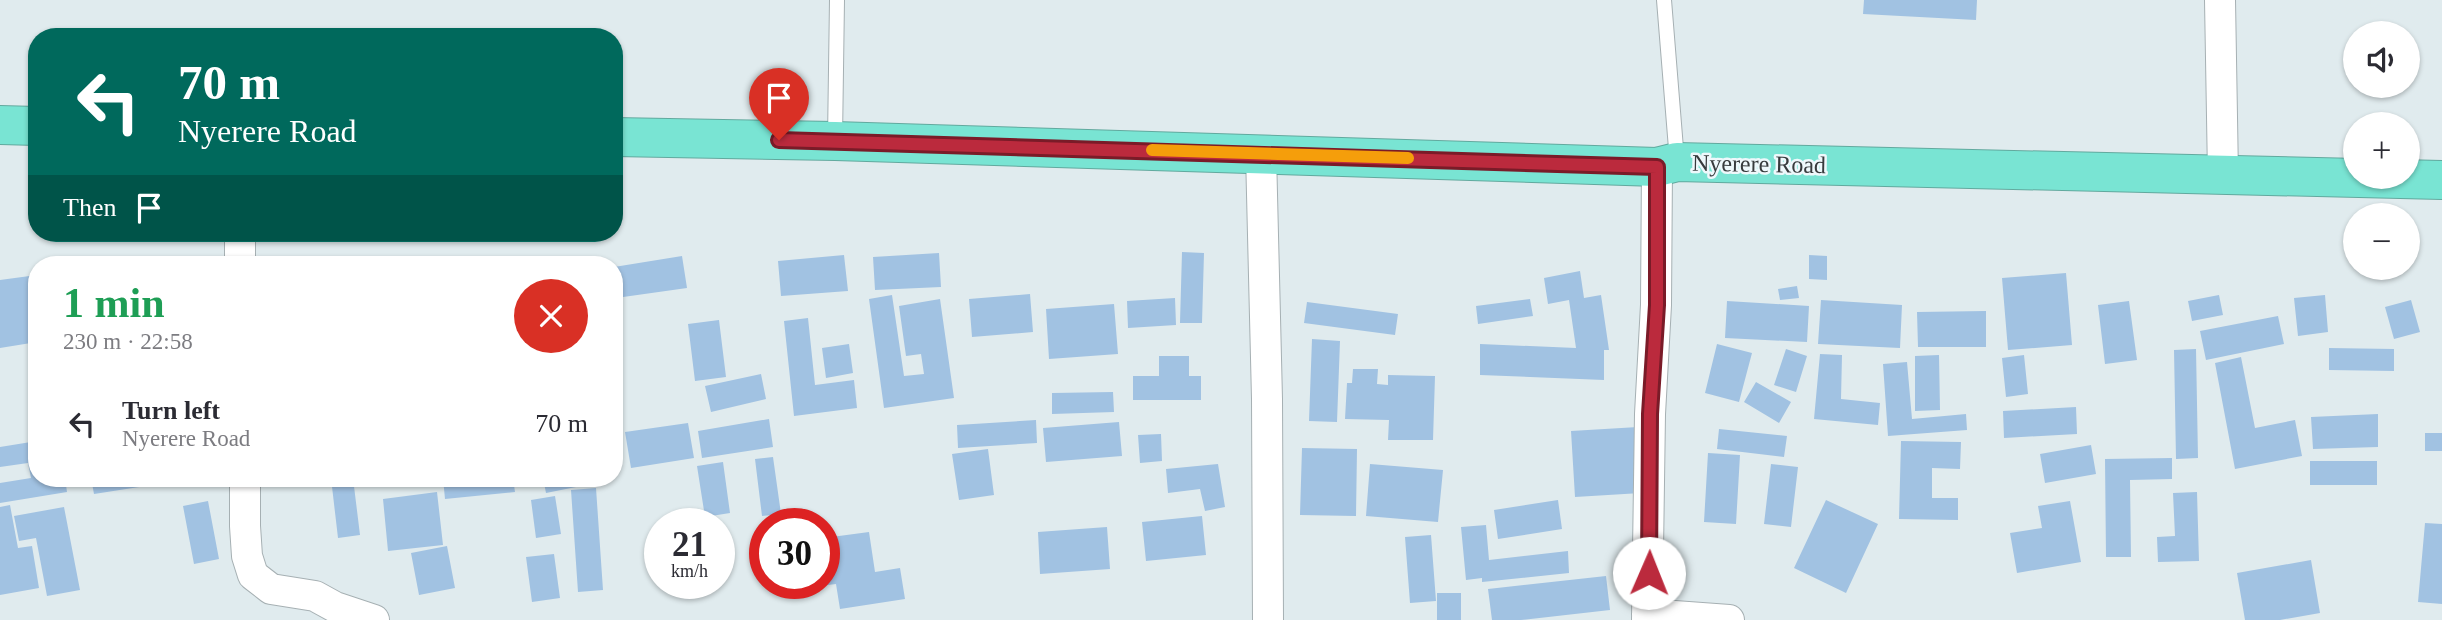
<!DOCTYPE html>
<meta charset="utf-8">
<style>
body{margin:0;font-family:"Times New Roman",serif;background:#f2f2f3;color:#2b2b33;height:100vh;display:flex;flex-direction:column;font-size:26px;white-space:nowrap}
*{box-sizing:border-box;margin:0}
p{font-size:23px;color:#7c7c81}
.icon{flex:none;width:38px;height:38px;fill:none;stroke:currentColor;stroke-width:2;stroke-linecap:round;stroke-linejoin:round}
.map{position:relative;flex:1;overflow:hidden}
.details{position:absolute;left:28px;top:256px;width:595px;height:231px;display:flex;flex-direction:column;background:#fff;border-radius:28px;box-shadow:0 2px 5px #0004}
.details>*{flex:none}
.guide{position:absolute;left:28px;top:28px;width:595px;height:214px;border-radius:28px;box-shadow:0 2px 5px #0004;background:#00695c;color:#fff;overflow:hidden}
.buttons{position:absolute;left:2343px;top:21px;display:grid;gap:14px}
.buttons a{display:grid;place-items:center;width:77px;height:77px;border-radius:50%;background:#fff;box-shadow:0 2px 5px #0004;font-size:35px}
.speed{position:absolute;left:644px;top:508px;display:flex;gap:14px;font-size:35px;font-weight:700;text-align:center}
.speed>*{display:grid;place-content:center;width:91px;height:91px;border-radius:50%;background:#fff;box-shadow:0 2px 5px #0004;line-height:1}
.speed small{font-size:18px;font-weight:400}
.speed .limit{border:10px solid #d22;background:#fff;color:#111}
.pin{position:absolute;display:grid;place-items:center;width:60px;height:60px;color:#fff;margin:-72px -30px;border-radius:50% 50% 50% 0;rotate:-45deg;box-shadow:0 0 7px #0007}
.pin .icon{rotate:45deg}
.me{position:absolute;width:77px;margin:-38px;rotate:1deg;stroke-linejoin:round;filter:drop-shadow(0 0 5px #0008)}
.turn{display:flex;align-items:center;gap:24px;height:147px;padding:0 35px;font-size:32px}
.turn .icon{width:91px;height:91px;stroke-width:2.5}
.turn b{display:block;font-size:49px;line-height:60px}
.then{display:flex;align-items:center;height:66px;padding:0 35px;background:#0003;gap:14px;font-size:26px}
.round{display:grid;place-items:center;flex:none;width:74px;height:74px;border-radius:37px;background:#f2f2f3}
.summary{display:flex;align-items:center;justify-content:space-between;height:119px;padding:0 35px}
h1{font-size:42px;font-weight:700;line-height:52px;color:#1e9e55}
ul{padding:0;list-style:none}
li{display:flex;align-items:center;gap:21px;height:98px;padding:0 35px}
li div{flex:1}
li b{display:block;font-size:26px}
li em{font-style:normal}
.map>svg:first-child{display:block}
.building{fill:#a1c2e2}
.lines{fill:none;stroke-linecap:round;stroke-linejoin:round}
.lane-casing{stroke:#a6b0b3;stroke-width:16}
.street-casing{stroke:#a6b0b3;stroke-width:32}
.highway-casing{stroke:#62a99e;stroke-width:40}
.lane{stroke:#fff;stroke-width:14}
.street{stroke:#fff;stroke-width:30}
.highway{stroke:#79e4d3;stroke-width:38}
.route-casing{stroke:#7a1b28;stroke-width:18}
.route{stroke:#bb2a3d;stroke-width:12}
.slow{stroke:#f59e0b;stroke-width:12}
.labels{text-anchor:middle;stroke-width:5;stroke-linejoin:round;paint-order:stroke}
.street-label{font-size:24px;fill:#373b3d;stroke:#eef8fb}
</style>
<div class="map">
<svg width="2442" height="620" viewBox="0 0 2442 620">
<rect width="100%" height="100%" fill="#e0ebee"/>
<path class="building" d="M1864,0H1977L1976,20L1863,14Z
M1182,252L1204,253L1202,323H1180Z
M939,253L941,287L875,290L873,257Z
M844,255L848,291L781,296L778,261Z
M1809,255L1827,256V280L1809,279Z
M682,256L687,288L616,298L614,267Z
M594,257L595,264H561V263Z
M1580,271L1584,298L1601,295L1609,350H1604V380L1480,375V344L1576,348L1569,300L1548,304L1544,278Z
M2066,273L2072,345L2008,350L2002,278Z
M37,275V342L0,348V280Z
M1797,286L1799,298L1780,300L1778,289Z
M1030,294L1033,332L972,337L969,299Z
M892,295L904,376L924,374L921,354L906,356L899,306L940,299L954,398L884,408L869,299Z
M2219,295L2223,315L2192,321L2188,301Z
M2325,295L2328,332L2298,336L2294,298Z
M1175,298L1176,325L1128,328L1127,301Z
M1530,299L1533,316L1478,324L1476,306Z
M1821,300L1902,305L1900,348L1818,344Z
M2411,300L2420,332L2394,339L2385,307Z
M1727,301L1809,306L1807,342L1725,338Z
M2129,301L2137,360L2105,364L2098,305Z
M1307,302L1398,314L1395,335L1304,323Z
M1114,304L1118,354L1049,359L1046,309Z
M1986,311V347H1918L1917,312Z
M2278,316L2284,344L2206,360L2200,331Z
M808,318L815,385L854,380L857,408L794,416L784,321Z
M719,320L726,377L695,381L688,324Z
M1312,339L1340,341L1337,422L1309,421Z
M849,344L853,373L826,378L822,348Z
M1717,344L1752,353L1739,402L1705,393Z
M614,345L622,381L614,383Z
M2329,348L2394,349V371L2329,370Z
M1786,349L1807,356L1796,392L1774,385Z
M2196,349L2198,458L2176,459L2174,350Z
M1820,354L1842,355L1841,399L1880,403L1878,425L1814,419Z
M1939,355L1940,410L1915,411V356Z
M2024,355L2028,394L2006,397L2002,358Z
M1159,356H1189V376H1201V400H1133V376H1159Z
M2241,357L2255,428L2295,420L2302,456L2235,469L2215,363Z
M1907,362L1912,419L1966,414L1967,430L1888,436L1883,364Z
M1353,369H1378L1377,384L1388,385V375L1435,376L1433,440H1388L1389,420L1345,419L1347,383H1352Z
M761,374L766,399L711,412L705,386Z
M1756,382L1791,402L1779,423L1744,402Z
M1113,392L1114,412L1052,414V393Z
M2076,407L2077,434L2004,438L2003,411Z
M2378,414V447L2313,449L2311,417Z
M769,419L773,447L702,458L698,431Z
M1036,420L1037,443L958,448L957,425Z
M1119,422L1122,456L1046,462L1043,428Z
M688,423L694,458L631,468L625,432Z
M1638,427L1641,493L1575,497L1571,431Z
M1719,429L1787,436L1784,457L1717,449Z
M2425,433H2442V451H2425Z
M1161,434L1162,461L1140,463L1138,435Z
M37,441V478H65L67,492L0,503V483L31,478L28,463L0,467V447Z
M1901,441L1961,442L1960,469L1932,468V498H1958V520L1899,519Z
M2091,445L2096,474L2045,483L2040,454Z
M1302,448L1357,449L1356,516L1300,515Z
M988,449L994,495L959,500L952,454Z
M1708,453L1740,455L1736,524L1704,522Z
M773,457L781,514L762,516L755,459Z
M2172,458V479L2130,480L2131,557H2106L2105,459Z
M2310,461H2377V485H2310Z
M723,462L730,513L705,517L697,466Z
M1218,464L1225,507L1205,511L1200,489L1168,493L1166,469Z
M1370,464L1443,470L1438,522L1366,516Z
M1771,464L1798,467L1791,527L1764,524Z
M91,478H151L152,485L94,494Z
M331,478H353L360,535L338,538Z
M443,478H513L515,492L445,499Z
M543,478H574L576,487L546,493Z
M596,488L603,590L578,592L571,490Z
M437,492L443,545L388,551L383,499Z
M2197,492L2199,561L2158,562L2157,537L2175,536L2173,493Z
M555,496L561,534L536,538L531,500Z
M1558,500L1562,529L1498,539L1494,510Z
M1826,500L1878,524L1846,593L1794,568Z
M208,501L219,559L194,564L183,506Z
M2070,501L2081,562L2017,573L2010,533L2042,528L2038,506Z
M10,505L18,548L32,546L39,588L0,595V507Z
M64,507L80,590L47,596L36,538L19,541L14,516Z
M1202,516L1206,555L1146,561L1142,522Z
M2425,523L2442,524V604L2418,602Z
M1486,525L1489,560L1568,551L1569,573L1482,582V578L1466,580L1461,527Z
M1107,527L1110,569L1040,574L1038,532Z
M869,532L875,572L900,568L905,599L840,609L836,584L796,589L795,583H824V538Z
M1431,535L1436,601L1410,603L1405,537Z
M447,546L455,588L419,595L411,553Z
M554,554L560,598L532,602L526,557Z
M2311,560L2320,613L2280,620H2245L2237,573Z
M1606,576L1610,610L1521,620H1492L1488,589Z
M1437,593H1461V620H1437Z"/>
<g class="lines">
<defs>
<path id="lane" d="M1664,0L1677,161
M835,139L837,0"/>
<path id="street" d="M2220,0L2223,175
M1261,153L1267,399L1268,620
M240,264V233
M245,478V526L247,556L253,575L271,589L315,596L335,607L374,620
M1647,614L1729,620
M1647,620L1650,414L1656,305L1657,167"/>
<path id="highway" d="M0,125L37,126
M614,137L835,141L1657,167L1677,162L2442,180"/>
</defs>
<use href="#lane" class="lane-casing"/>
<use href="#street" class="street-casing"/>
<use href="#highway" class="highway-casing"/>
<use href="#lane" class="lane"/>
<use href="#street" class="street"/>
<use href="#highway" class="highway"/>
</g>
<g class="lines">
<defs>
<path id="route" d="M779,140L1657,167V305L1650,414L1649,573"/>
</defs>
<use href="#route" class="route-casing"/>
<use href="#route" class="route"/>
<path class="slow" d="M1152,150L1408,158"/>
</g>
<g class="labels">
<g class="street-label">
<text transform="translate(1759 164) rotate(1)" y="8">Nyerere Road</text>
</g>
</g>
</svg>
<div class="buttons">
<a><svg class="icon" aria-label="sound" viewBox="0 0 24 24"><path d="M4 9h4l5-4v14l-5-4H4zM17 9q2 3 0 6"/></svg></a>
<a>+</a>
<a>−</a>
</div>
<div class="speed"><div>21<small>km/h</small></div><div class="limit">30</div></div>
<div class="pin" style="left:779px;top:140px;background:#d93025"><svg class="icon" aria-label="arrive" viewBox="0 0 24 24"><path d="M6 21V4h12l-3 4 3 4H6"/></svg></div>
<svg class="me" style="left:1649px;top:573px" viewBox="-20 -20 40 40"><circle r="19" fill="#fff"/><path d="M0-13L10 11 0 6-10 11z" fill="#bb2a3d"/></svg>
<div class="guide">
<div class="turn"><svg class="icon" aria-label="left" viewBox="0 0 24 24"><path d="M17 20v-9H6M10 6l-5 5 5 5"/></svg><div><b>70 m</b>Nyerere Road</div></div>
<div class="then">Then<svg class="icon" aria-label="arrive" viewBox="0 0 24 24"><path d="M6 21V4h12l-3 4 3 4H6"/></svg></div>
</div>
<section class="details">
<div class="summary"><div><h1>1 min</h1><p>230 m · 22:58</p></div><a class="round" style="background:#d93025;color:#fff"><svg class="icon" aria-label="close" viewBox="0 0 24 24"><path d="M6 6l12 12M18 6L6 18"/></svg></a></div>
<ul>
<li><svg class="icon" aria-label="left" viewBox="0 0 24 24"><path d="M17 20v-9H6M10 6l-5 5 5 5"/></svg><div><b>Turn left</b><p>Nyerere Road</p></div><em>70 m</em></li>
</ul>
</section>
</div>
